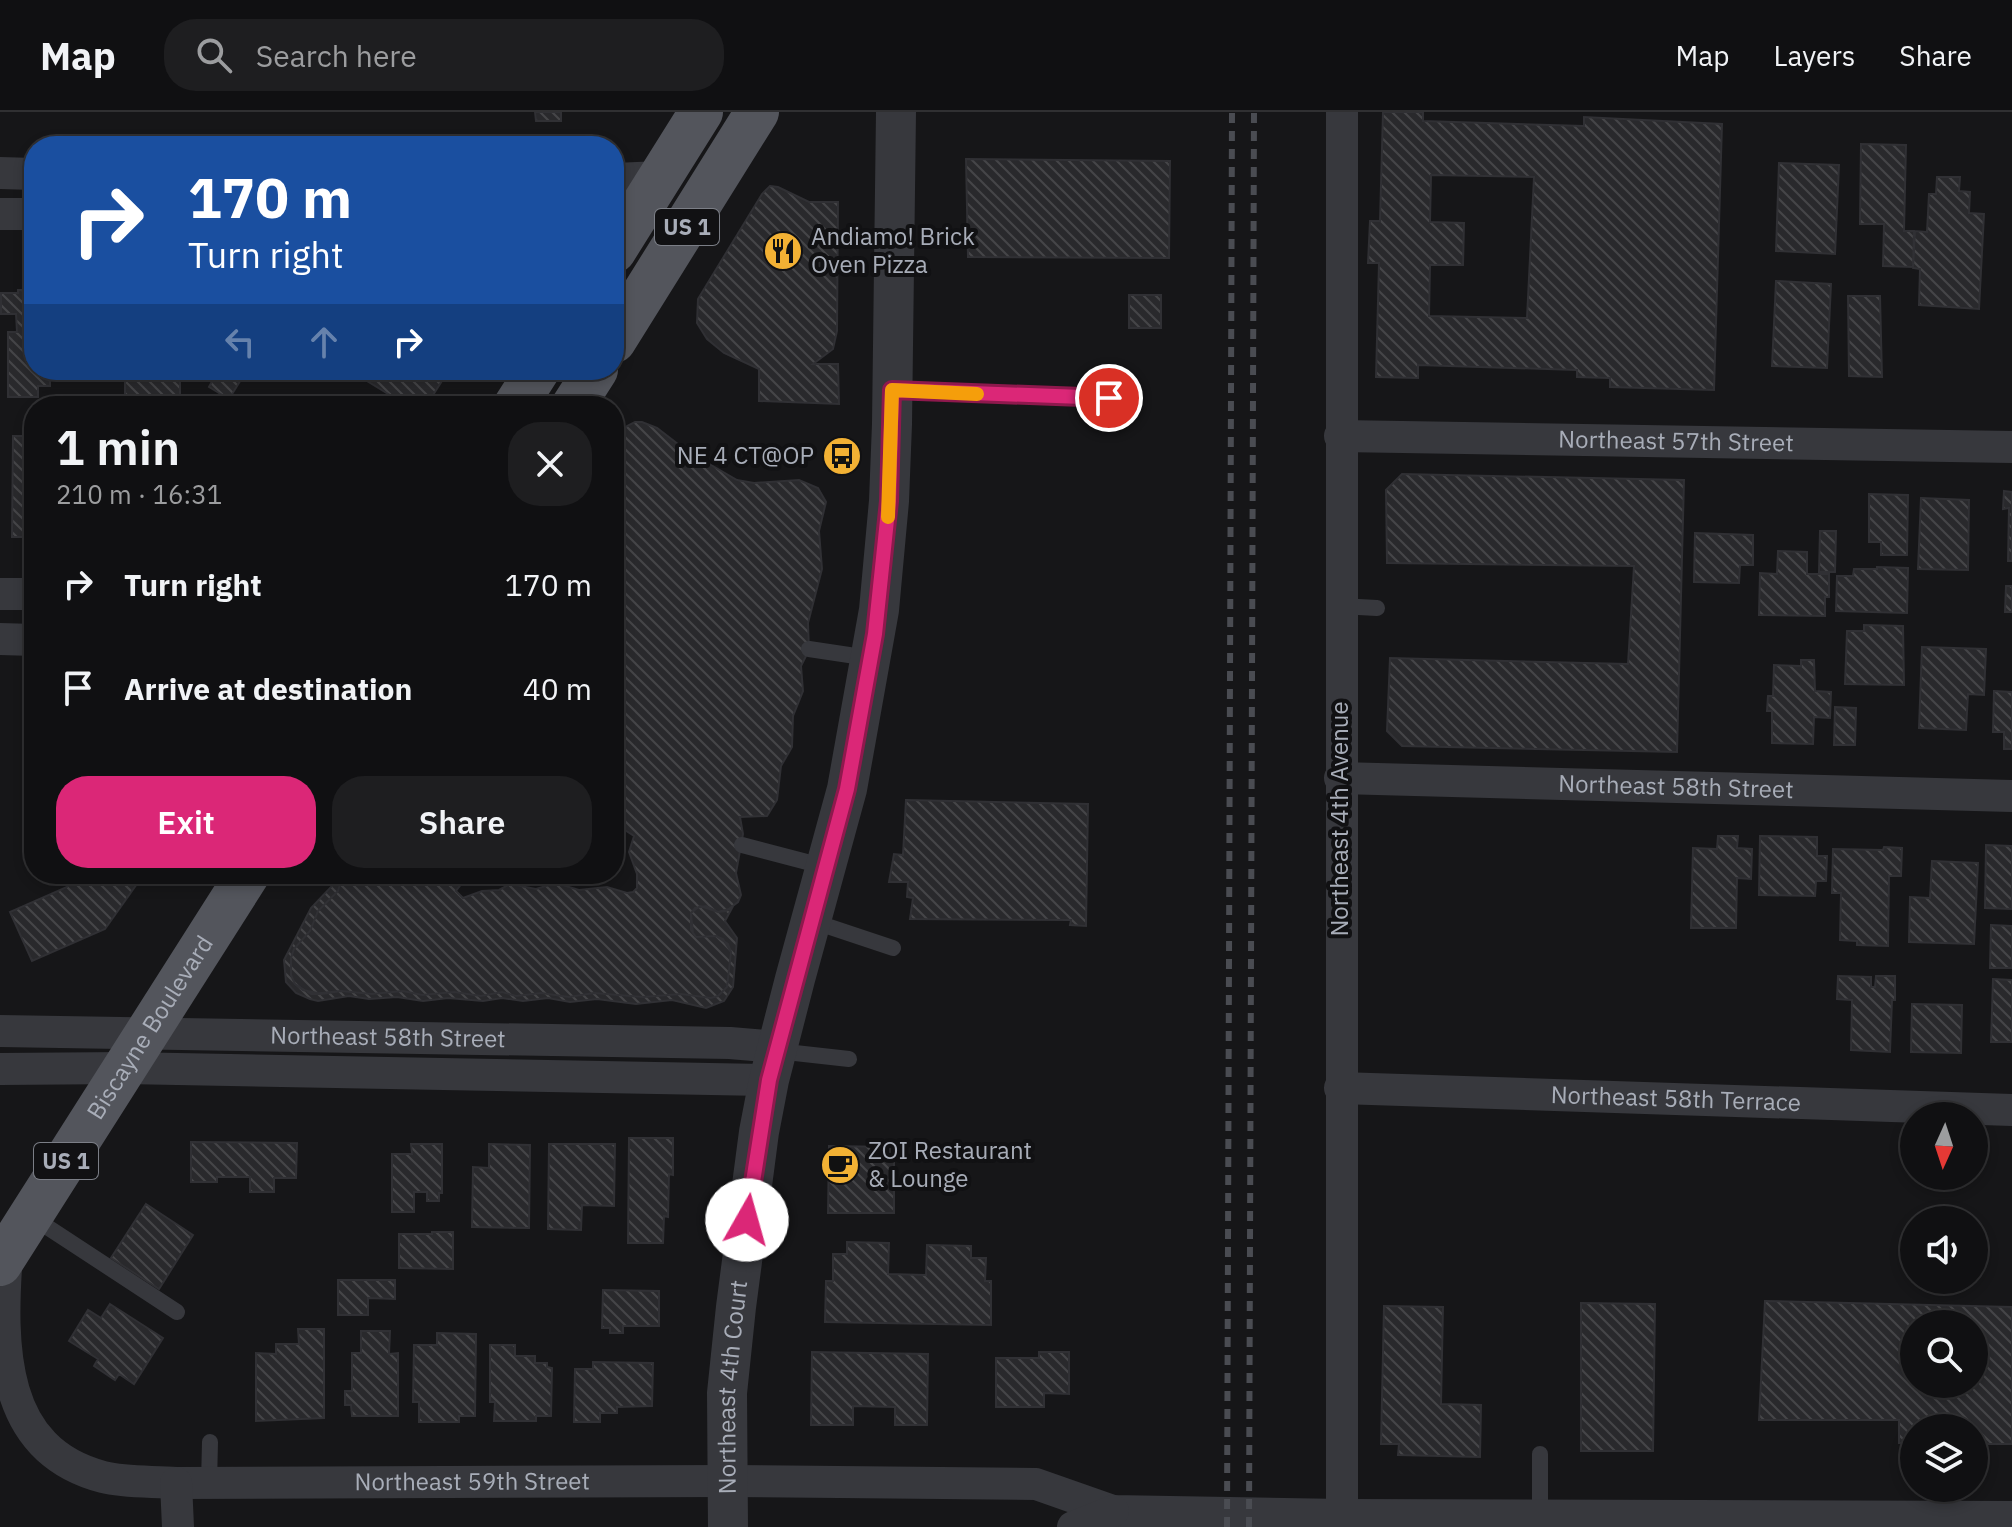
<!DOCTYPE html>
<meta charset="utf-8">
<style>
body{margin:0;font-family:"IBM Plex Sans",sans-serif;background:#1e1e20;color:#f1f3f6;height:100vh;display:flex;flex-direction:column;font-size:30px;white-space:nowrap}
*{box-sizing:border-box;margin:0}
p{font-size:26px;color:#9c9d9f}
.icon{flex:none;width:44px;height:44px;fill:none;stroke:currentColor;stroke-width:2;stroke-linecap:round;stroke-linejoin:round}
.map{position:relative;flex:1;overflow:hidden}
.panel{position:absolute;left:24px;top:284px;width:600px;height:488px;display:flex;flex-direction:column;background:#101012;border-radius:32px;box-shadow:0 4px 12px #0003,0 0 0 2px #303032}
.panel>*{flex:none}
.banner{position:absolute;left:24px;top:24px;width:600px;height:244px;border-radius:32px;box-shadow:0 4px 12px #0003,0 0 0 2px #303032;background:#1a4fa0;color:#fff;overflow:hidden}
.needle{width:52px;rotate:183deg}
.buttons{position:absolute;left:1900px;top:990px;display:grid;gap:16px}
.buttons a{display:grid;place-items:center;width:88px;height:88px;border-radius:50%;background:#101012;box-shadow:0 4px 12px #0003,0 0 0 2px #303032;font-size:40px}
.pin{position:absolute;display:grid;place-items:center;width:68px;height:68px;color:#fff;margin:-34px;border:4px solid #fff;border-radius:50%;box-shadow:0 2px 8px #0007}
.me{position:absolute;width:88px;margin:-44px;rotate:7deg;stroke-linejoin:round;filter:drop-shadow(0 0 6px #0008)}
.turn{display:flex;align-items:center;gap:28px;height:168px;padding:0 32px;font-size:36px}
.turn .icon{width:104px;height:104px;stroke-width:2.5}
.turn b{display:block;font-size:56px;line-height:68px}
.lanes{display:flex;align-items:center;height:76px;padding:0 32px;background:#0003;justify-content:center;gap:40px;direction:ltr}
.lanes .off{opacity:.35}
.round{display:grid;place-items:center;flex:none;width:84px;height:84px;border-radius:32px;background:#1e1e20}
.summary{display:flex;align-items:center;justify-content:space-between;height:136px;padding:0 32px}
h1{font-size:48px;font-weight:600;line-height:60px}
.primary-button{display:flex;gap:16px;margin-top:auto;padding:16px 32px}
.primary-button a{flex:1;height:92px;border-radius:32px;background:#db2777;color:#fff;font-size:32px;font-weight:600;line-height:92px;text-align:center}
.primary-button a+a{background:#1e1e20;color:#f1f3f6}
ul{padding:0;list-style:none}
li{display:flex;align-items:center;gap:24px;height:104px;padding:0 32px}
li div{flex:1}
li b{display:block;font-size:30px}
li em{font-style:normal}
header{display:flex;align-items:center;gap:48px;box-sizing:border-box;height:112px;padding:0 40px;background:#101012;border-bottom:2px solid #303032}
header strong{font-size:38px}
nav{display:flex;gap:44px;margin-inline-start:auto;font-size:28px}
.search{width:560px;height:72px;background:#1e1e20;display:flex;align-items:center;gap:20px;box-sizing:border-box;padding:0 28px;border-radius:32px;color:#9c9d9f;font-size:30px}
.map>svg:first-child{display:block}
.building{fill:url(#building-back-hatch);stroke:#303034;stroke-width:2;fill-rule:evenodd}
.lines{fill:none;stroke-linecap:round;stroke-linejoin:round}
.service{stroke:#37383d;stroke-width:16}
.minor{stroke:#37383d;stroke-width:32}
.tertiary{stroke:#37383d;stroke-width:40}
.primary{stroke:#53555c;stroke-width:44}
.rail{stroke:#4a4c52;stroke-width:6;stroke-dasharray:10 8;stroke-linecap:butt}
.route-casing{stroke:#8e194d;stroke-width:20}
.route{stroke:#db2777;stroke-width:14}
.slow{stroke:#f59e0b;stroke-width:14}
.labels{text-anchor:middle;stroke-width:8;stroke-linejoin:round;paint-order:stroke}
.shield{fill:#111113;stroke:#7b7e86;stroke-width:2}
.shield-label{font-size:22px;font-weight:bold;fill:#a8adb8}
.poi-label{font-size:24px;fill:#a8adb8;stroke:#111113;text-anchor:start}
.street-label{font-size:24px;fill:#a8adb8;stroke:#111113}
</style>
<header>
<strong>Map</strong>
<div class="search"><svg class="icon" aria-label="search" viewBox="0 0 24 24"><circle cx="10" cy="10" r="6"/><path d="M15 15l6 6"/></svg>Search here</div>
<nav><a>Map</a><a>Layers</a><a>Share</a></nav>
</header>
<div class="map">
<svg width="2012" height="1415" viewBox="0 0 2012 1415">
<defs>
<pattern id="building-back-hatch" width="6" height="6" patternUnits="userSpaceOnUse" patternTransform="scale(2)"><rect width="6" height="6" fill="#29292c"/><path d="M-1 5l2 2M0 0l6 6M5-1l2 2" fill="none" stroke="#454548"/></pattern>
</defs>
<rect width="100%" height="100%" fill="#161618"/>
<path class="building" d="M535,0H561V9H536Z
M1383,0H1423V9L1584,14V5L1722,12L1714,278L1610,275V266L1577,265V258L1418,253V266L1376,265L1379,151H1368L1370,109H1380ZM1431,63L1534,65L1527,206L1429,204L1430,153H1463L1464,111L1430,110Z
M1861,32L1906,33L1904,119H1914L1913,155L1883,154L1884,112H1860Z
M966,47L1170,49L1169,146L968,145Z
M1779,51L1839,53L1835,142L1776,139Z
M1937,65H1960L1959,79L1970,80L1969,101L1984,102L1979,197L1919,193L1920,157L1913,156L1915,119L1927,120L1929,82H1936Z
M770,74L778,75L809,90H838L837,219L833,237L813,252H838L839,292L759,289V257L724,241L707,227L697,211L698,187L762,82Z
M1776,169L1831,172L1827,256L1772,254Z
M18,178H34V258H50V274H38V285H8V220H17L16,202H1V181H18Z
M1129,183H1161V216H1129Z
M1848,184H1880L1882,265L1849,264Z
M163,258H180V283H125V265H149L150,259Z
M206,258H247L229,287L209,275L215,264Z
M349,258H442L447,261L426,294H408Z
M635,310H642L657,316L687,339L737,368L754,371L799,368L818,376L826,390L819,419L822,457L808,511L809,538L801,554L803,579L793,604L792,635L781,654L777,688L767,704L740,705L743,722L736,761L741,783L738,790L726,799L718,800L700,794L691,801V818L696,825L716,824L728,832L731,840L727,875L718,884L711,886L681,882L643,885L594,881L569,885L541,881L516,884L502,880L481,884L454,880L422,883L403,879L372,882L341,879L322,882L303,878L295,872L291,863V846L294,837L310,819L318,799L338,779L343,762H469L456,779L463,786L482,779L499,778L510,772L536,777L556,771L579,778L607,775L627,781L633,780L637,776V762L629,740L634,724L614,711V337L621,320L627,314Z
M13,324H34V425H12Z
M1402,362L1684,368L1677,640L1402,634L1387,619L1390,546L1628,552L1634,454L1387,451L1386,378Z
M2004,379L2012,380V449H2008L2009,396L2003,397Z
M1869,382L1908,383L1907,443H1881V430H1869Z
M1921,386L1969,388L1968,458L1918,457Z
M1820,419H1836L1835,460H1819Z
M1695,421L1753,423V453H1740L1739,471L1694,470Z
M1778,439L1807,440V462H1829V485H1825V504L1759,503L1760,461L1777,462Z
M1877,455L1908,456L1907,501L1836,499L1837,464H1853L1854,457H1877Z
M2006,474H2012V500H2005Z
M1864,513L1903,514L1904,573L1845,572L1847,519H1864Z
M1922,535L1986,537L1984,583L1968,582L1966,618L1919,616Z
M1801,548H1814L1815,579L1831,580L1830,606L1814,605L1813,632L1772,631V599H1767L1768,584H1773L1774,553L1801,554Z
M1994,579L2012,580V637H2004V620H1993Z
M1835,595L1856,596L1855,633H1834Z
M906,688L1088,692L1086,814L1070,813L1071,808L910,807L913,786L907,785L908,770H889L894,742L903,743Z
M1718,724H1738L1737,736L1752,737L1751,767L1737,766L1736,816H1691L1693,736L1717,737Z
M1760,724L1817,725V744H1827L1826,769H1816L1815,784L1759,783Z
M1986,733L2012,734V797L1985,796Z
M1884,735L1902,736L1901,764H1889L1888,834L1857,833V829L1840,828L1841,781H1832L1833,737L1883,738Z
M1932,749L1978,751L1974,832L1909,830L1910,785L1930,786Z
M75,762H144L105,817L32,849L10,800L67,775Z
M337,762H343L338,779L318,799L310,819L294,837L291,846V863L295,872L311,882L341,879L372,882L403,879L422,883L454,880L481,884L502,880L516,884L541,881L569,885L594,881L643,885L681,882L711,886L718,884L727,875L731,840L723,827L716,824L696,825L693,821L691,801L695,796L706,794L718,800L732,796L725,809L737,826L733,875L724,889L706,896L672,888L636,892L597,887L570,890L548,886L523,889L502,886L483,889L448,886L423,889L397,885L369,887L349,884L318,889L310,887L296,881L286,870L284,848L311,796L332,774Z
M1991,813L2012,814V856H1990Z
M1838,864L1871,865V875H1875L1876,864H1895V888H1892L1890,940L1851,938L1852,888L1837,887Z
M1993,867L2012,868V930H1991Z
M1912,892L1962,893L1961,941L1911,940Z
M629,1026H673V1063L669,1062L668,1105L664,1104L663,1131H628Z
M191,1030L297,1031L296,1066H274V1080H250V1065H217V1070H191Z
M411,1032H442V1081H439V1089H427V1080H414V1100H392V1042H412Z
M489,1032L530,1033L529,1116L472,1115L473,1055L489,1056Z
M549,1032H615L614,1094L582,1093L581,1118L548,1117Z
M829,1034L894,1035V1101H828Z
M146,1092L193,1123L159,1177L111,1146Z
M432,1120H453V1157L399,1156V1122H432Z
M847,1130L889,1131L888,1162L926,1163L927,1133L971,1134V1146H986L985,1169H991V1213L825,1210L826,1169H833V1142H847Z
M338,1168H395V1187L368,1186V1203H338Z
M603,1178L659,1179V1214H623V1221H610V1216H602Z
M1765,1189L2012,1195V1332H1974V1316H1914V1331H1899V1308H1759ZM1914,1212H1974V1272H1914Z
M1581,1191L1655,1192L1653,1339H1581Z
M110,1192L163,1226L134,1272L119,1262L115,1268L94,1254L98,1247L69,1229L88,1198L101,1206Z
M1384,1194L1443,1195L1441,1292L1481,1293L1480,1345L1398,1343L1399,1332H1381Z
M298,1217H324V1306L256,1309V1241L276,1242V1232H299Z
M361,1219H390L389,1242L398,1241V1304H352L351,1293H345V1279H352V1241H361Z
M437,1221L476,1222L475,1304H459V1310H419V1290H413L414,1233H437Z
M490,1233H515V1244H535V1251H547V1255L552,1256L551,1304H536V1309H494L495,1290H490Z
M812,1240L928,1242L927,1313H895V1295L853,1294V1313H811Z
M1039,1240H1069V1282L1044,1281V1295H996V1246H1039Z
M593,1250L653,1251L652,1294L617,1295V1301H600V1310H574L575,1257H593Z"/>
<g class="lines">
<path class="service" d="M892,278L1109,286
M1340,494L1377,496
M809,537L869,546
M742,733L826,755
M812,809L893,836
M777,939L849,947
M32,1105L177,1200
M209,1371L210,1330
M1540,1403V1342"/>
<g class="minor">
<path d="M0,61L34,62"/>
<path d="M614,67L661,65"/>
<path d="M0,102H34"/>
<path id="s1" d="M1340,324L2012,335"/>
<path d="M0,482H34"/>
<path d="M0,527L34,528"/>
<path id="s2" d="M1340,666L2012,684"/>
<path id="s3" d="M0,919L730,931L777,935"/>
<path d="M0,957L125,956L769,968"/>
<path id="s4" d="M1340,976L2012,998"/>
<path id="s5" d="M4,1132L7,1141C0,1236 0,1338 103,1365C126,1371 153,1369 176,1371L727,1369L1036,1372L1113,1399L1342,1403L2012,1405"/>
<path d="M176,1371L178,1415"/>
<path d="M1073,1415L1113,1399"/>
<path d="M1342,1415V0"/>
</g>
<path class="tertiary" id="s6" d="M728,1415L727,1281L736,1195L759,1020L769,968L795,867L847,677L879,498L889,389L892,312L896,0"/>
<g class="primary">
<path d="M614,139L701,0"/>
<path d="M614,229L757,0"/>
<path d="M515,294L538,258"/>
<path d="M573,294L596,258"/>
<path id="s7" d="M0,1152L248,762"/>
</g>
<path class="rail" d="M1227,1415L1232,0
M1249,1415L1254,0"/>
</g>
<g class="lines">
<defs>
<path id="route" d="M747,1108L769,968L847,677L875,522L889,389L892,278L1109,286"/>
</defs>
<use href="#route" class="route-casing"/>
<use href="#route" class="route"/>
<path class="slow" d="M888,405L892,278L977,282"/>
</g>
<defs>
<symbol id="restaurant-disc" viewBox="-11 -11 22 22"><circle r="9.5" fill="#f2b134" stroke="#111113"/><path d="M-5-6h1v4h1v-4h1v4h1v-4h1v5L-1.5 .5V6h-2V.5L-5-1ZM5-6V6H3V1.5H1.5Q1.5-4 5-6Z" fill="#111"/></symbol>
<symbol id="bus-disc" viewBox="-11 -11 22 22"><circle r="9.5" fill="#f2b134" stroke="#111113"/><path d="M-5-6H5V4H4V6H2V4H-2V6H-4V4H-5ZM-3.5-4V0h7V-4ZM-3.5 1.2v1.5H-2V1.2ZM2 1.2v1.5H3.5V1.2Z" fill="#111"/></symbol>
<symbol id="cafe-disc" viewBox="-11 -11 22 22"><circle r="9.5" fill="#f2b134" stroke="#111113"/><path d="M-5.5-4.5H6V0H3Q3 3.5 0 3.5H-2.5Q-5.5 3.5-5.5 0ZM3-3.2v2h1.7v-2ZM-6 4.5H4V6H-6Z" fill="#111"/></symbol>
</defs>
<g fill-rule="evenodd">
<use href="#restaurant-disc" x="761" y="117" width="44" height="44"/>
<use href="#bus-disc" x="820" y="322" width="44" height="44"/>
<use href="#cafe-disc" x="818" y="1031" width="44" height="44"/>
</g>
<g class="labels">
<g class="shield">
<rect x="655" y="97" width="64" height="36" rx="6"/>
<rect x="34" y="1031" width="64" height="36" rx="6"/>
</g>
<g class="shield-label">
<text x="687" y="123">US 1</text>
<text x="66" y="1057">US 1</text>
</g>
<g class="poi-label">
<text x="811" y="133">Andiamo! Brick<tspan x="811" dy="28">Oven Pizza</tspan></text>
<text x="814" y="352" text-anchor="end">NE 4 CT@OP</text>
<text x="868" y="1047">ZOI Restaurant<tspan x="868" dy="28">&amp; Lounge</tspan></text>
</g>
<g class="street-label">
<text dy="8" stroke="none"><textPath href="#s1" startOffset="336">Northeast 57th Street</textPath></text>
<text dy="8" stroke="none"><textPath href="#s2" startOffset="336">Northeast 58th Street</textPath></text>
<text transform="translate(1340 707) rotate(-90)" y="8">Northeast 4th Avenue</text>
<text dy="8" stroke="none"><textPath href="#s7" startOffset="280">Biscayne Boulevard</textPath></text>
<text dy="8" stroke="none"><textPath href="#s3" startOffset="388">Northeast 58th Street</textPath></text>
<text dy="8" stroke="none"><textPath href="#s4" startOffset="336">Northeast 58th Terrace</textPath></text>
<text dy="8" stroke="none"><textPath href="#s6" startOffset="140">Northeast 4th Court</textPath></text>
<text dy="8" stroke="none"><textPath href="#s5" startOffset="648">Northeast 59th Street</textPath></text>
</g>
</g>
</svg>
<div class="buttons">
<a><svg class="needle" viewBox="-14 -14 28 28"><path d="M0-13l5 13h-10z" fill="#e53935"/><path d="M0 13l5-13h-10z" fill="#9c9d9f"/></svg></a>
<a><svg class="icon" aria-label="sound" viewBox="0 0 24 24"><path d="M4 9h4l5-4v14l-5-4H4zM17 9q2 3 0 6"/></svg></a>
<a><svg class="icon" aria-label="search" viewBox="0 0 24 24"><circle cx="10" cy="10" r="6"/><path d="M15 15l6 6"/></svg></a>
<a><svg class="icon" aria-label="layers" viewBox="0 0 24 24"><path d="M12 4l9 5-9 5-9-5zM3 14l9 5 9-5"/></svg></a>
</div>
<div class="pin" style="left:1109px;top:286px;background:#d93025"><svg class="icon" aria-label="arrive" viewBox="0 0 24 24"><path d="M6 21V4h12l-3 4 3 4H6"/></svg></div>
<svg class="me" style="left:747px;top:1108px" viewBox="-20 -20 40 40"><circle r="19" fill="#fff"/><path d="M0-13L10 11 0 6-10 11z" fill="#db2777"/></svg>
<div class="banner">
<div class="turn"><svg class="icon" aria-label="right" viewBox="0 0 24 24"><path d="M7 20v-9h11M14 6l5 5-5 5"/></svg><div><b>170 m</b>Turn right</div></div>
<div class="lanes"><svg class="icon off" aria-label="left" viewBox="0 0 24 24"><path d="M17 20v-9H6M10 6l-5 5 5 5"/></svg><svg class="icon off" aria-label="ahead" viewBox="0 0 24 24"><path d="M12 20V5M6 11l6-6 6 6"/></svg><svg class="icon" aria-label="right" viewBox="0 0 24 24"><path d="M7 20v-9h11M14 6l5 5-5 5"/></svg></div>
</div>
<section class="panel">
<div class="summary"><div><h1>1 min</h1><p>210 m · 16:31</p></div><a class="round"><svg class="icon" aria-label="close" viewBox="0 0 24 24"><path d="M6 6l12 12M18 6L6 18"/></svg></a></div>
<ul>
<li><svg class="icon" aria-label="right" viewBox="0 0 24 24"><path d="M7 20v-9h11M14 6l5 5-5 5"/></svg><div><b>Turn right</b></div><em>170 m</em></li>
<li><svg class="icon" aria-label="arrive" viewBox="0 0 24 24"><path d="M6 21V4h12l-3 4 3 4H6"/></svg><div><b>Arrive at destination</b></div><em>40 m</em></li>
</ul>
<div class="primary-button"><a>Exit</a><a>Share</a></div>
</section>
</div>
